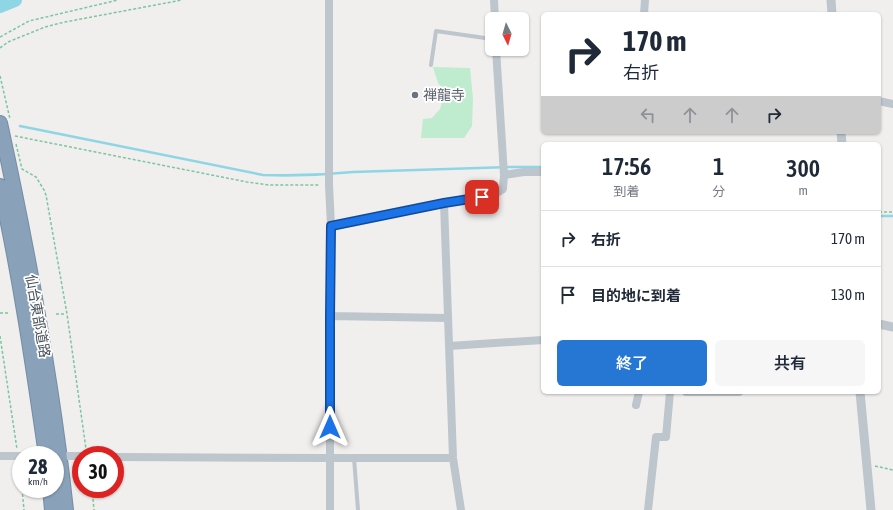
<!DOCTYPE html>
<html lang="ja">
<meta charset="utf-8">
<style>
body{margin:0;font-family:"Asap Condensed","Noto Sans JP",sans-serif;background:#f6f6f7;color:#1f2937;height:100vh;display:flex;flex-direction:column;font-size:15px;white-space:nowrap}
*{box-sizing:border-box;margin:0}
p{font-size:13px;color:#747a83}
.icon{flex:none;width:22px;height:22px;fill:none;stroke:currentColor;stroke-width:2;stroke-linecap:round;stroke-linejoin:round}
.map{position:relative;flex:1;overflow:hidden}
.side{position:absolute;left:541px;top:142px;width:340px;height:252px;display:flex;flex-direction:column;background:#fff;border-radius:6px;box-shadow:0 1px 3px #0004}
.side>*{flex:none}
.hud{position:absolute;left:541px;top:12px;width:340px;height:122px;border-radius:6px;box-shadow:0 1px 3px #0004;background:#fff;color:#1f2937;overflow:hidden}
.needle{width:26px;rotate:175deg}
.buttons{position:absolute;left:485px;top:12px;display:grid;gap:8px}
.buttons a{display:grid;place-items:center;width:44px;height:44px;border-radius:6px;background:#fff;box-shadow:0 1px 3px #0004;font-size:20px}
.speed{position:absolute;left:12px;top:446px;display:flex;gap:8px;font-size:20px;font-weight:700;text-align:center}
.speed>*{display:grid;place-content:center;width:52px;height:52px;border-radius:50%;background:#fff;box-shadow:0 1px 3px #0004;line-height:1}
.speed small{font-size:10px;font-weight:400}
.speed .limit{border:6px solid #d22;background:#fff;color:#111}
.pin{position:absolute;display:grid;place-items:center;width:34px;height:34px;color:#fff;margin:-17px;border-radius:8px;box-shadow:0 2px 6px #0006}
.me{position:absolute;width:44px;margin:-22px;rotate:0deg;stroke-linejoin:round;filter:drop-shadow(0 0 3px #0008)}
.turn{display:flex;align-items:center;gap:14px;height:84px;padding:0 16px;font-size:18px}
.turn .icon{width:52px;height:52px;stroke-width:2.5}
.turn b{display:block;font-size:28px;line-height:34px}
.lanes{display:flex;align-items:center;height:38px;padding:0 16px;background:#0003;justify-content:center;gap:20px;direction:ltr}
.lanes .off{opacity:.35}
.eta{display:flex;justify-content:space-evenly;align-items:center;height:68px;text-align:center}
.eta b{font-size:24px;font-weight:600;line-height:28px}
.primary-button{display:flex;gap:8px;margin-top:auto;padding:8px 16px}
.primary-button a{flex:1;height:46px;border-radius:6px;background:#2676d3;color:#fff;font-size:16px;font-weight:600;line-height:46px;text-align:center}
.primary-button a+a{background:#f6f6f7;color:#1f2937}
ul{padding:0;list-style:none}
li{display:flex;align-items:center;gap:12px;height:56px;padding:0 16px;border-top:1px solid #e0e1e3}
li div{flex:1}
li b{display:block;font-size:15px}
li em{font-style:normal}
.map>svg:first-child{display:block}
.green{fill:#bfebcf}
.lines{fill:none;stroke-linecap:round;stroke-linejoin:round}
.stream{stroke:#8fd6e5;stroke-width:2.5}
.river{stroke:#8fd6e5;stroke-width:14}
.motorway-casing{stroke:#748da5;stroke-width:16}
.path{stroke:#7ac79f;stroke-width:1.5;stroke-dasharray:3 2;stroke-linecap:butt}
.service{stroke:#bdc6cc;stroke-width:4}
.minor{stroke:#bdc6cc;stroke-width:8}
.tertiary{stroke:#bdc6cc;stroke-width:9}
.motorway{stroke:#89a2ba;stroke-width:14}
.route-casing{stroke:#114b97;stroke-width:10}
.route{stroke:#1a73e8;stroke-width:7}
.worship-dot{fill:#6b7280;stroke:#fff;stroke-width:1.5}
.labels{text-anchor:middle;stroke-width:3.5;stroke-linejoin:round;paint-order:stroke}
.worship-label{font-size:14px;fill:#5b616d;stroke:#fff;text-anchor:start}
.street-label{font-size:14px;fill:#48525a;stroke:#fff}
</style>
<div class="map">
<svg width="893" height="510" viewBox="0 0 893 510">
<rect width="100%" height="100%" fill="#f1eeee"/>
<path class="green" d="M433,67L470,68L473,99L472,126L464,138H421L423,119L432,118L440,109L445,92L438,83Z"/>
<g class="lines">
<path class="stream" d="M20,126L263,175C293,176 323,175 353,172L510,167H543
M879,216H893"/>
<path class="river" d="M0,6L15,0"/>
<defs>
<path id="motorway" d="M0,123C28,251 52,380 66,510
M0,186C20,275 33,365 46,455
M50,489L52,510"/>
</defs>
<use href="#motorway" class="motorway-casing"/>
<path class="path" d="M0,37L29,21L118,0
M0,48L8,42L45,27L65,22L182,0
M0,76L10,119
M15,136L247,182L269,185H320
M16,144L22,169L36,177L44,190L46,195L67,314L86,449
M879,212H893
M0,313H8
M56,314H66
M0,336L17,449
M19,463L21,484
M875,466L893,470
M22,489L24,510
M92,489L94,510"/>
<path class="service" d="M431,65L436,31L492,39
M354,458L358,510"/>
<path class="minor" d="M329,0V185L331,226L330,316V510
M494,0L495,19
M644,14L645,0
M879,101L893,104
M504,175L524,172H543
M444,203L453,458L461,510
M331,226L444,203L495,194L503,189L504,175L496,49
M330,316L448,318
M449,346L543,340
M686,392H739
M636,405L639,392
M0,456H21
M68,456H81
M115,457L330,458H453
M648,510L656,437H666L670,392"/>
<path class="tertiary" d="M831,0L832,14
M841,132L842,144
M879,324L893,327
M860,392L871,510"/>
<use href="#motorway" class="motorway"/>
</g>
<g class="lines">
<defs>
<path id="route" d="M330,427V316L331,226L444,203L482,197"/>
</defs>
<use href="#route" class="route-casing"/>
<use href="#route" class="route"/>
</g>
<circle class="worship-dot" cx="415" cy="95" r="4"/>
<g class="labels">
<g class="worship-label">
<text x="423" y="100">禅龍寺</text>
</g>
<g class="street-label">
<text transform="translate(38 316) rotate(80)" y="5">仙台東部道路</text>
</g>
</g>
</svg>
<div class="buttons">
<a><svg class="needle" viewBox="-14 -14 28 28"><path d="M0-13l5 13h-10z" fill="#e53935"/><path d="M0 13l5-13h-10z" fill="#747a83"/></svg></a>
</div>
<div class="speed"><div>28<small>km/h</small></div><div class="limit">30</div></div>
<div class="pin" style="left:482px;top:197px;background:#d93025"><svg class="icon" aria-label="arrive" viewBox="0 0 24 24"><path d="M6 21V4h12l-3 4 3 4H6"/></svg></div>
<svg class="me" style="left:330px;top:427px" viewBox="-20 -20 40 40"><path d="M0-17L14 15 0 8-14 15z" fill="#1a73e8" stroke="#fff" stroke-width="4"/></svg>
<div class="hud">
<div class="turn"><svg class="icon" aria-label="right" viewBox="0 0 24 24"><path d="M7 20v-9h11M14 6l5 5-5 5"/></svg><div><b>170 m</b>右折</div></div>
<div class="lanes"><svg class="icon off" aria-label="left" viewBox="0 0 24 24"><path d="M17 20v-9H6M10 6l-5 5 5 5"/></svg><svg class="icon off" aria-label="ahead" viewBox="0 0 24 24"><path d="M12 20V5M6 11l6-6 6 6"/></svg><svg class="icon off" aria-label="ahead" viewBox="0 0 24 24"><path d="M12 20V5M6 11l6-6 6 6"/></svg><svg class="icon" aria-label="right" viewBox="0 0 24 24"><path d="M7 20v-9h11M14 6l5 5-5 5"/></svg></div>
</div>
<section class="side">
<div class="eta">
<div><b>17:56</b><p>到着</p></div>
<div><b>1</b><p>分</p></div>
<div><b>300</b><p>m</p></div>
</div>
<ul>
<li><svg class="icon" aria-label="right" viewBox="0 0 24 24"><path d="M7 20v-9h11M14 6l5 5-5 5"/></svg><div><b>右折</b></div><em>170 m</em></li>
<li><svg class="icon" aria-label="arrive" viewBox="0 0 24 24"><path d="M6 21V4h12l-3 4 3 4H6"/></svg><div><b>目的地に到着</b></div><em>130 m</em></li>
</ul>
<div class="primary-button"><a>終了</a><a>共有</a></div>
</section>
</div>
